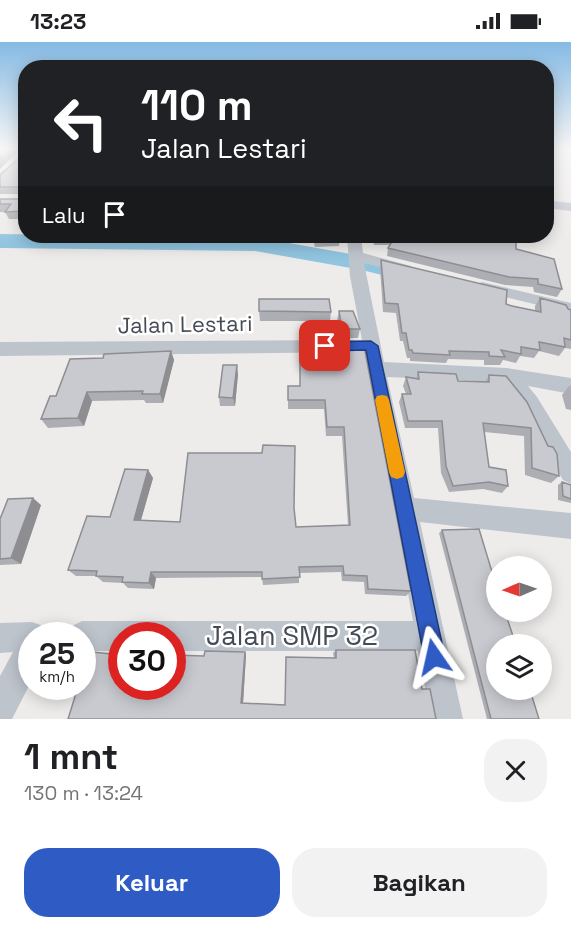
<!DOCTYPE html>
<html lang="id">
<meta charset="utf-8">
<style>
body{margin:0;font-family:"Space Grotesk",sans-serif;background:#f2f2f2;color:#202124;height:100vh;display:flex;flex-direction:column;font-size:22px;white-space:nowrap}
*{box-sizing:border-box;margin:0}
p{font-size:20px;color:#757577}
.icon{flex:none;width:33px;height:33px;fill:none;stroke:currentColor;stroke-width:2;stroke-linecap:round;stroke-linejoin:round}
.map{position:relative;height:677px;overflow:hidden}
.drawer{display:flex;flex-direction:column;background:#fff;flex:1}
.drawer>*{flex:none}
.banner{position:absolute;left:18px;top:18px;width:536px;height:183px;border-radius:24px;box-shadow:0 3px 15px #0003;background:#202124;color:#fff;overflow:hidden}
.needle{width:39px;rotate:268deg}
.buttons{position:absolute;left:486px;top:514px;display:grid;gap:12px}
.buttons a{display:grid;place-items:center;width:66px;height:66px;border-radius:50%;background:#fff;box-shadow:0 3px 15px #0003;font-size:30px}
.speed{position:absolute;left:18px;top:580px;display:flex;gap:12px;font-size:30px;font-weight:700;text-align:center}
.speed>*{display:grid;place-content:center;width:78px;height:78px;border-radius:50%;background:#fff;box-shadow:0 3px 15px #0003;line-height:1}
.speed small{font-size:15px;font-weight:400}
.speed .limit{border:9px solid #d22;background:#fff;color:#111}
.pin{position:absolute;display:grid;place-items:center;width:51px;height:51px;color:#fff;margin:-26px;border-radius:12px;box-shadow:0 3px 9px #0006}
.me{position:absolute;width:66px;margin:-33px;rotate:349deg;stroke-linejoin:round;filter:drop-shadow(0 0 4px #0008)}
.turn{display:flex;align-items:center;gap:21px;height:126px;padding:0 24px;font-size:27px}
.turn .icon{width:78px;height:78px;stroke-width:2.5}
.turn b{display:block;font-size:42px;line-height:51px}
.then{display:flex;align-items:center;height:57px;padding:0 24px;background:#0003;gap:12px;font-size:22px}
.round{display:grid;place-items:center;flex:none;width:63px;height:63px;border-radius:24px;background:#f2f2f2}
.head{display:flex;align-items:center;justify-content:space-between;height:102px;padding:0 24px}
h1{font-size:36px;font-weight:700;line-height:45px}
.primary-button{display:flex;gap:12px;margin-top:auto;padding:12px 24px}
.primary-button a{flex:1;height:69px;border-radius:24px;background:#2f5cc4;color:#fff;font-size:24px;font-weight:700;line-height:69px;text-align:center}
.primary-button a+a{background:#f2f2f2;color:#202124}
.status{display:flex;justify-content:space-between;align-items:center;height:42px;padding:0 30px;background:#fff;direction:ltr}
.status svg{height:16px;fill:currentColor}
.map>svg:first-child{display:block}
.lines{fill:none;stroke-linecap:round;stroke-linejoin:round}
.river{fill:#90c4df;fill-rule:evenodd}
.minor{fill:#bec4cc;fill-rule:evenodd}
.wall{fill:#adaeb3}
.shaded-wall{fill:#8d8d92}
.building{fill:#c9cad0;stroke:#8d8d92;stroke-width:1.5}
.route{fill:#2f5cc4;stroke:#1f3c7f;stroke-width:1.5}
.slow{fill:#f59e0b}
.labels{text-anchor:middle;stroke-width:5;stroke-linejoin:round;paint-order:stroke}
.street-label{font-size:22px;fill:#464c56;stroke:#fff}
.near-street-label{font-size:27px;fill:#464c56;stroke:#fff}
</style>
<div class="status"><b>13:23</b><svg viewBox="0 0 49 12"><path d="M0 12V9h3v3zM5 12V6h3v6zM10 12V3h3v9zM15 12V0h3v12zM26 1h20v11H26zM47 4h2v5h-2z"/></svg></div>
<div class="map">
<svg width="571" height="677" viewBox="0 0 571 677">
<rect width="100%" height="100%" fill="#eeeceb"/>
<g class="lines">
<path class="river" d="M0,192L255,195L362,214L431,230L434,235L431,240L422,243L362,228L255,209L0,206Z"/>
<path class="minor" d="M546,158L571,161V169L546,166Z
M347,194H361L363,211L411,224L414,227L406,232L364,221L384,320L507,326L571,336V352L528,344L537,355L571,410V442L563,438L523,367L502,340L387,335L414,456L571,471V497L420,480L463,677H431L418,609H172V594H122V609H82V594H67L72,584L82,579H413L364,310L0,314V300L362,298L350,234Z
M482,240L571,261V271L476,248L474,245L476,242Z
M32,580L43,584L46,594H32V638L12,677H0V634L13,610L0,611V581Z"/>
</g>
<path class="wall" d="M26,108V177H9L5,170H0V157H22L25,155V152H0V133L25,111Z
M301,194H340L339,204L315,205L314,201L301,198Z
M372,194H424L457,199L458,194H497L516,207L562,247L557,255L534,250L533,245L505,243L387,214L388,206L390,203H374Z
M381,218L506,262L535,269V264L540,256L571,268V307L565,306L559,314L539,309L534,316L520,314L516,321L503,318L500,323H484V318L448,317L446,321L410,319V316H407L403,299H400L396,271L383,270L380,226Z
M259,269L331,270L330,279H260Z
M339,269L360,287L358,296H340L337,278Z
M345,304L411,549L406,554L365,552L364,540L342,539L341,530L299,531V541L263,543L262,535L156,536L154,547L128,546L123,541L103,540L96,534H76L68,528L148,428L153,436L141,478L180,480L294,466L296,485L348,483L342,394H326L324,367H288V344H300V313H343Z
M171,309L174,318L163,361H146L144,358L92,359L84,384L48,386L41,377L56,354L103,316Z
M418,330L458,339L485,340L489,333L506,334L559,434L551,441L525,433L524,394L484,390L489,425L508,444L502,451L483,447L449,450L441,431L438,386H405L399,360L402,352H406L403,344L406,335L416,337Z
M238,332L235,364H220L219,355Z
M569,344H571V368L566,367L562,353Z
M562,440L571,443V461L558,458V443Z
M41,463L21,522L0,523V477Z
M442,488L539,677H487L439,491Z
M336,608L422,647L436,677H68L78,646L69,645H122L204,614L245,610L246,613L243,661L285,663L334,616L333,611Z"/>
<path class="shaded-wall" d="M9,108H19L0,127V117Z
M26,119V129L18,127Z
M171,309L174,318L163,361L160,352Z
M237,323L238,332L235,364L233,356Z
M87,350L92,359L84,384L78,376Z
M148,428L153,436L139,485L134,478Z
M33,456L41,463L21,522L11,516Z
M151,530L156,536L154,547L149,541Z
M245,610L246,613L243,662L241,661Z"/>
<path class="building" d="M0,108H9L0,117Z
M25,108H26V119L18,127L26,126V169L5,170L11,162H0V157H22L25,155L24,145H0V133L25,111Z
M375,194H424L458,199L459,194H497L516,198V207L554,217L562,247L538,242V237L509,235L388,206L395,195H375Z
M381,218L507,248L506,262L512,264L541,270L540,256L566,263L568,267L571,268V298L564,296L565,305L539,300L540,308L521,305V312L501,308L505,315L489,314V310L449,309L450,313L413,311L412,308H409L406,291H402L398,262L385,261Z
M259,257H329L331,270L259,269Z
M339,269H353L360,287H342Z
M345,304H364L411,549L368,547L367,534L344,533L343,524L299,525L300,535L262,537V530H151L149,541L122,540L123,535L96,534L97,529L68,528L87,474L110,475L125,427L148,428L134,478L180,480L188,411H262L263,403L295,404L294,466L296,485L350,483L344,385H327L325,358H288V344H300V313H347Z
M171,309L160,352H142L143,349L87,350L78,376L41,377L50,354H56L70,317L103,316L104,312Z
M223,323H237L233,356L219,355Z
M418,330L456,332L458,339L489,340V333L506,334L527,360L548,404L553,405L557,412L559,434L532,426L531,386L483,381L489,425L506,428L508,444L489,440L453,444L446,424L442,379H408L402,352H411L406,335L419,337Z
M562,440L571,443V457L563,454Z
M33,456L11,516L0,517V477L8,457Z
M479,487L496,543V570H505L516,603H496V648H530L539,677H491L442,488Z
M336,608H415L422,647H430L436,677H68L78,645H82V609L122,613V645H172V613L204,614L205,609L245,610L241,661L285,663L286,615L336,616Z"/>
<linearGradient id="sky" x2="0" y2="1"><stop stop-color="#85bae4"/><stop offset="0.53" stop-color="#f7f6f6"/><stop offset="1" stop-color="#f7f6f6" stop-opacity="0"/></linearGradient>
<rect width="571" height="202" fill="url(#sky)"/>
<path class="route" d="M371,299L378,304L445,615L442,622L434,626L427,622L424,615L366,308L325,309L319,304L325,300Z"/>
<path class="slow" d="M382,353L387,354L389,358L405,430L403,435L397,437L391,435L389,430L375,358L377,354Z"/>
<g class="labels">
<g class="street-label">
<text transform="translate(185 282) rotate(-1)" y="8">Jalan Lestari</text>
</g>
<g class="near-street-label">
<text x="292" y="603">Jalan SMP 32</text>
</g>
</g>
</svg>
<div class="buttons">
<a><svg class="needle" viewBox="-14 -14 28 28"><path d="M0-13l5 13h-10z" fill="#e53935"/><path d="M0 13l5-13h-10z" fill="#757577"/></svg></a>
<a><svg class="icon" aria-label="layers" viewBox="0 0 24 24"><path d="M12 4l9 5-9 5-9-5zM3 14l9 5 9-5"/></svg></a>
</div>
<div class="speed"><div>25<small>km/h</small></div><div class="limit">30</div></div>
<div class="pin" style="left:325px;top:304px;background:#d93025"><svg class="icon" aria-label="arrive" viewBox="0 0 24 24"><path d="M6 21V4h12l-3 4 3 4H6"/></svg></div>
<svg class="me" style="left:434px;top:615px" viewBox="-20 -20 40 40"><path d="M0-17L14 15 0 8-14 15z" fill="#2f5cc4" stroke="#fff" stroke-width="4"/></svg>
<div class="banner">
<div class="turn"><svg class="icon" aria-label="left" viewBox="0 0 24 24"><path d="M17 20v-9H6M10 6l-5 5 5 5"/></svg><div><b>110 m</b>Jalan Lestari</div></div>
<div class="then">Lalu<svg class="icon" aria-label="arrive" viewBox="0 0 24 24"><path d="M6 21V4h12l-3 4 3 4H6"/></svg></div>
</div>
</div>
<section class="drawer">
<div class="head"><div><h1>1 mnt</h1><p>130 m · 13:24</p></div><a class="round"><svg class="icon" aria-label="close" viewBox="0 0 24 24"><path d="M6 6l12 12M18 6L6 18"/></svg></a></div>
<div class="primary-button"><a>Keluar</a><a>Bagikan</a></div>
</section>
